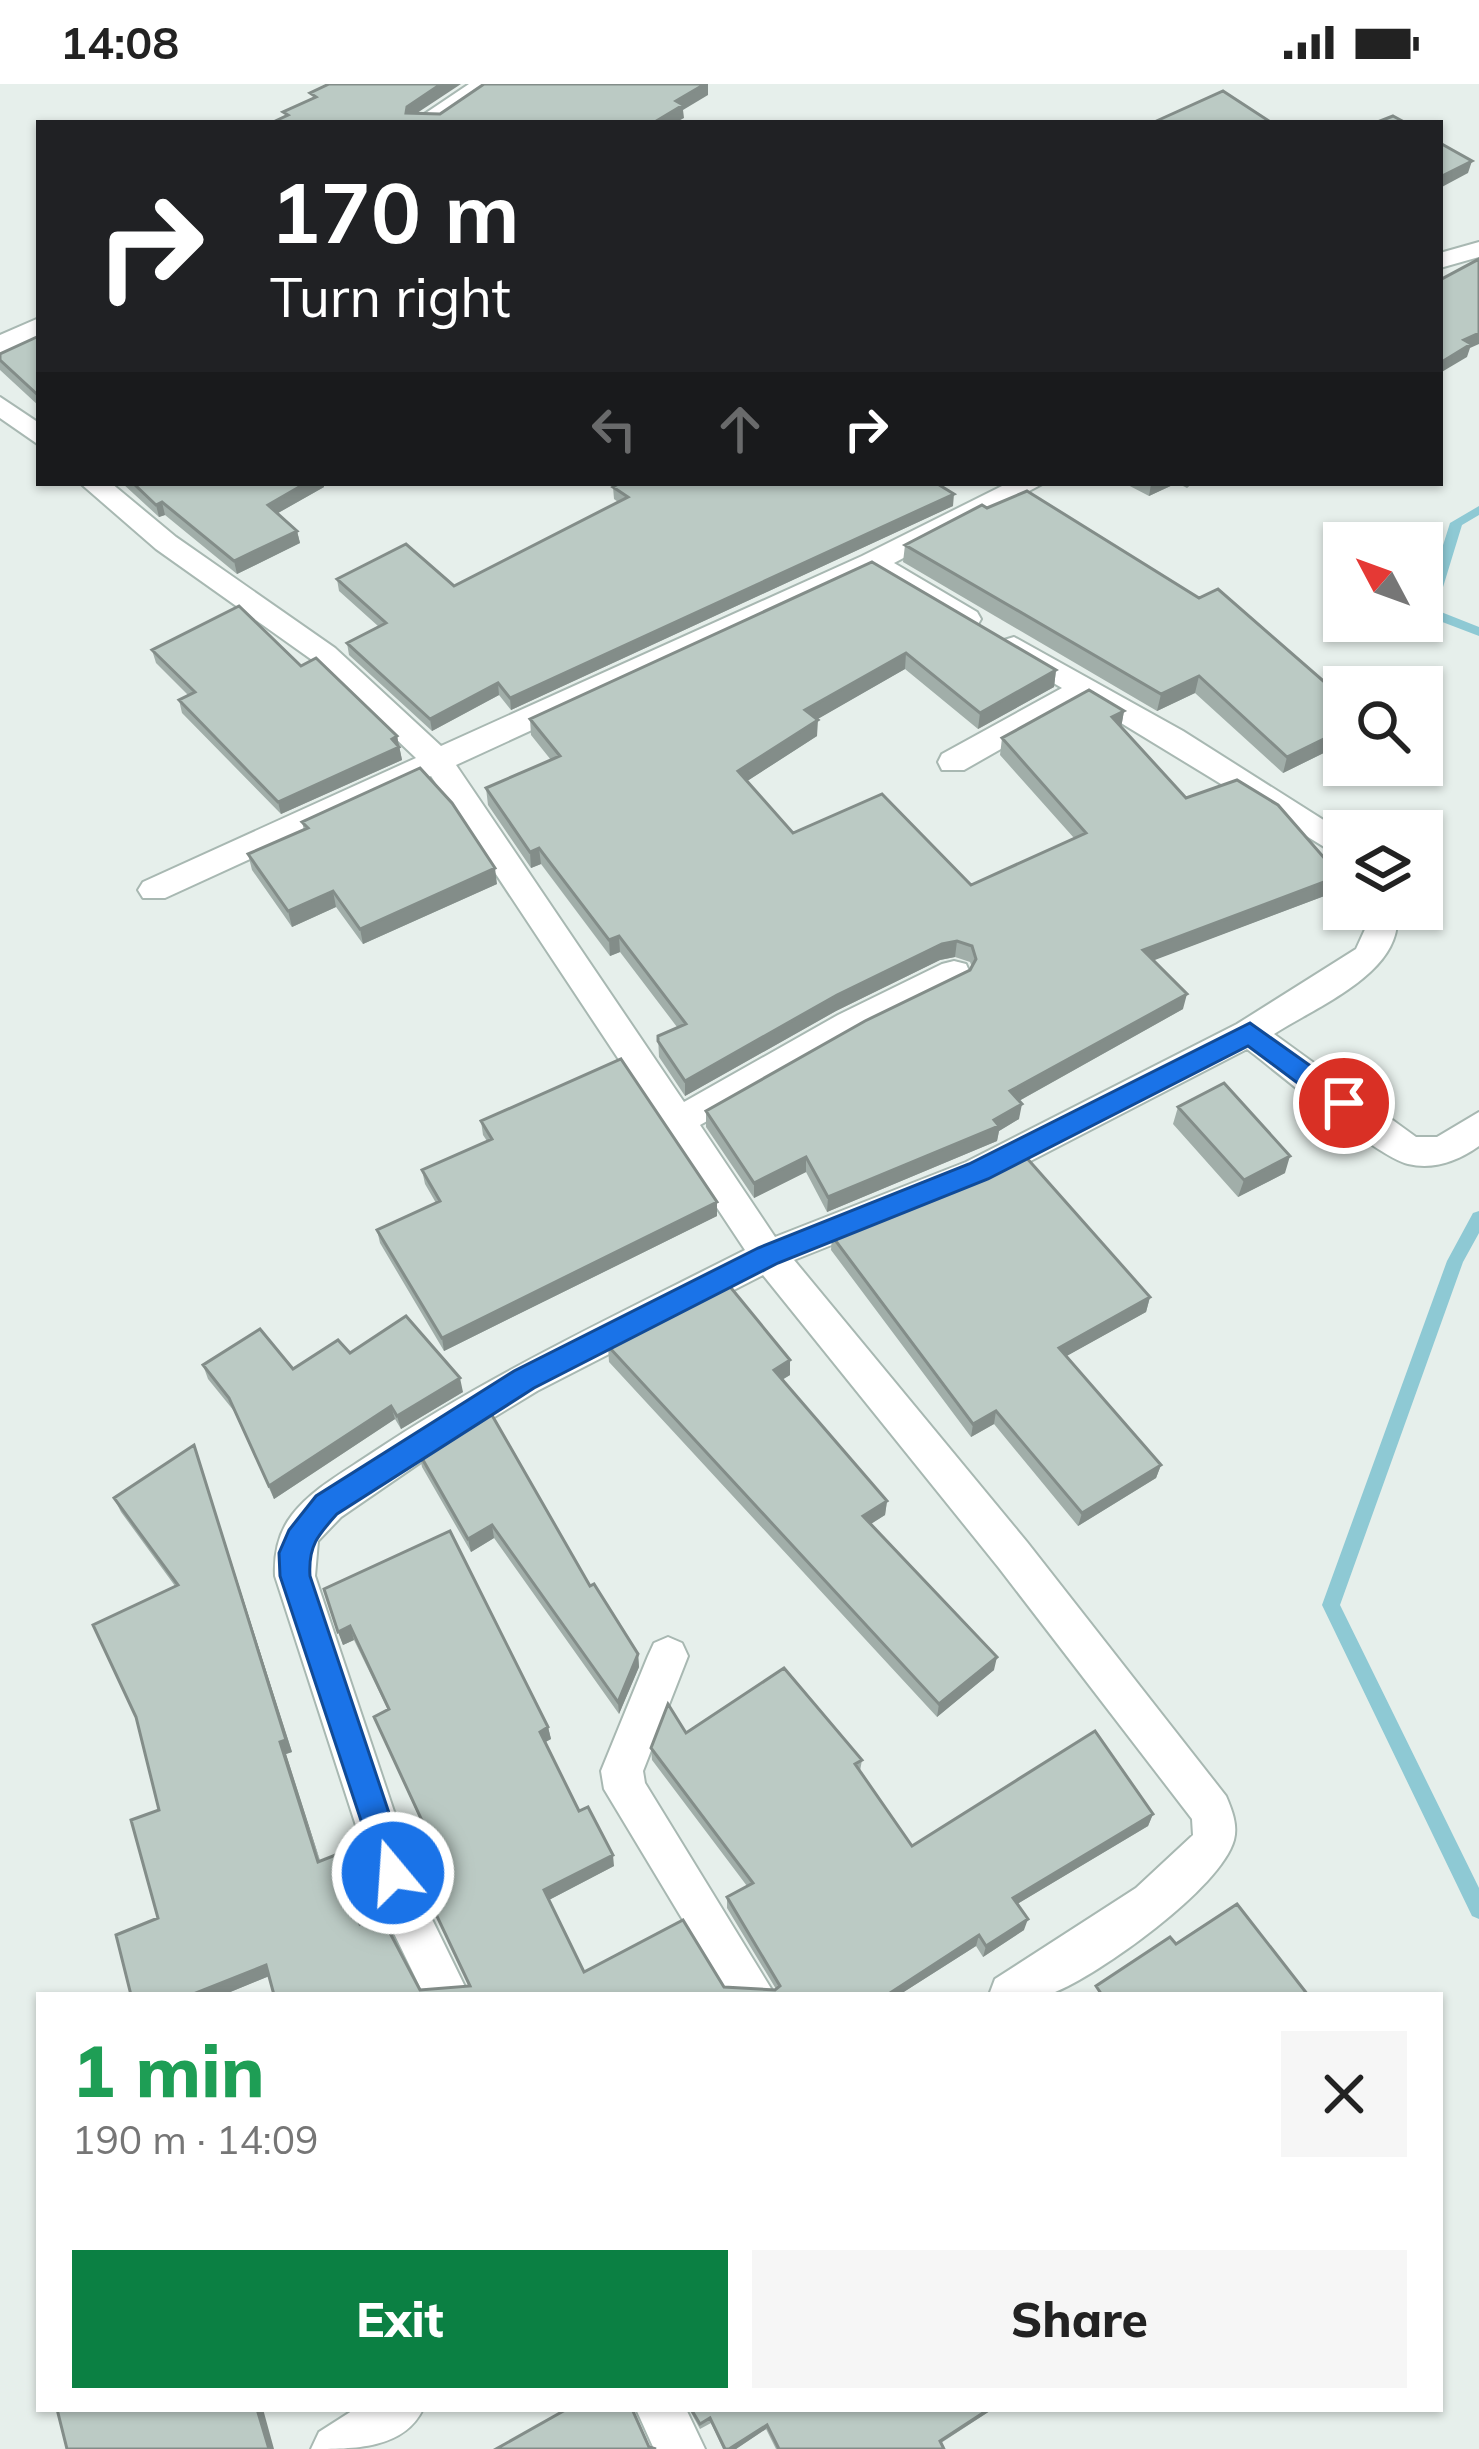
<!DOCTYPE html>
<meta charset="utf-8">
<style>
body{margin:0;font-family:Mulish,sans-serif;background:#f6f6f6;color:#222;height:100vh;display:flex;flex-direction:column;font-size:45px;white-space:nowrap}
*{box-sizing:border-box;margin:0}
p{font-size:39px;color:#767676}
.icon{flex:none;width:66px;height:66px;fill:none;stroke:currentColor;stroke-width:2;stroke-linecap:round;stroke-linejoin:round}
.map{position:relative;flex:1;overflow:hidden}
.details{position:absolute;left:36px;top:1908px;width:1407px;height:420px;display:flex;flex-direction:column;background:#fff;border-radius:0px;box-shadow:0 3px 9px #0004}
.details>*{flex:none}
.top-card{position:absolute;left:36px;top:36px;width:1407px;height:366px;border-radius:0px;box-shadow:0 3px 9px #0004;background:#202124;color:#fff;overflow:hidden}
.needle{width:78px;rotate:311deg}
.controls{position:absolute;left:1323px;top:438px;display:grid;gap:24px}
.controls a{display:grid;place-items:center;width:120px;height:120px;border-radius:0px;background:#fff;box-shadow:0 3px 9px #0004;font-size:60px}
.pin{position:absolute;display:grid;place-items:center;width:102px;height:102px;color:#fff;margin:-51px;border:6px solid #fff;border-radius:50%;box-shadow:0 3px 12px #0007}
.me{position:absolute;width:132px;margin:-66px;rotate:342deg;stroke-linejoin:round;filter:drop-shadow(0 0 9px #0008)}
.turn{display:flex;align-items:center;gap:42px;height:252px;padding:0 36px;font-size:54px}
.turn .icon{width:156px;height:156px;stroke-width:2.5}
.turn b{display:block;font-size:84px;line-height:102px}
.lanes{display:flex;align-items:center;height:114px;padding:0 36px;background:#0003;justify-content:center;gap:60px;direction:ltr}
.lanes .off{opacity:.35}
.round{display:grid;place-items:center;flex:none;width:126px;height:126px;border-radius:0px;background:#f6f6f6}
.overview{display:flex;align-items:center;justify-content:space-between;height:204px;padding:0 36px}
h1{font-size:72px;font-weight:800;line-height:90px;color:#1e9e55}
.primary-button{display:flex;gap:24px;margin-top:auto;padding:24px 36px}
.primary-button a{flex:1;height:138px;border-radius:0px;background:#0b8043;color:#fff;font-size:48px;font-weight:800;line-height:138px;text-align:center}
.primary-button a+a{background:#f6f6f6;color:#222}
.status{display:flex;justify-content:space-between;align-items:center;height:84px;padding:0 60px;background:#fff;direction:ltr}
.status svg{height:33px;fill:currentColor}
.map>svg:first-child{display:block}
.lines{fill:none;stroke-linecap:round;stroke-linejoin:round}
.stream{fill:#8ec9d4;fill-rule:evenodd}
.street-casing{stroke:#a8b8b2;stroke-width:4}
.street{fill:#fff;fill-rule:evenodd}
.wall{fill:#a1aea9}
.shaded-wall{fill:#838d89}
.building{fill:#bbcac4;stroke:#838d89;stroke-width:3}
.route{fill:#1a73e8;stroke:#114b97;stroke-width:3}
</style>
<div class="status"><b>14:08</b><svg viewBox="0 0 49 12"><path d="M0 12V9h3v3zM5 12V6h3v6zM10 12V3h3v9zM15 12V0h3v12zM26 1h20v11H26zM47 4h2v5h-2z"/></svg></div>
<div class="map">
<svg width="1479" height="2365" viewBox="0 0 1479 2365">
<rect width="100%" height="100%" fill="#e6efeb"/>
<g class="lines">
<path class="stream" d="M1479,422V431L1462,441L1436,526L1479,543V552L1424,531L1422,528L1450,439Z
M1479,1127V1149L1463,1178L1340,1521L1479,1804V1835L1472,1832L1322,1521L1447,1177L1473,1129Z"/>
<defs>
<path id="street" d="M469,0H496L439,39H411Z
M1479,158V173L1440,184V169Z
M39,234V252L0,269V251Z
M0,313L39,339V361L0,334Z
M80,399H111L176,453L335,564L441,662L862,472L1008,399H1044L894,479L977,528L981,535L977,542H957L871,490L456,681L684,1018L838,931L942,880L954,877L966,880L970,889L966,898L862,949L700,1041L775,1153L966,1078L1237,940L1356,865L1367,841L1364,825H1396C1408,887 1317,922 1274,950L1416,1053H1437L1479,1028V1062C1458,1077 1434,1086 1408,1080C1377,1073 1279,989 1247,965L990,1098L794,1176L1027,1458L1226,1712C1232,1726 1238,1741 1234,1756C1221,1804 1099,1891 1053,1909C1036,1916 1008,1911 989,1911L995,1895L1136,1804L1193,1751L1192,1735L999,1484L763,1191L537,1307L421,1378L341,1433L318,1457L315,1492L426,1823L469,1911H424L385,1831L275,1492C274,1471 278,1449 292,1431C312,1405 344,1388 372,1369C490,1290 619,1230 745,1166L431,692L165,814H143L138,806L143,798L416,674L315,578L156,465Z
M1014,553L1183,647L1344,749V775L1085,617L964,686H942L938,678L942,670L1062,604L1004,570L999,563L1004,556Z
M668,1553L682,1559L688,1572L643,1687L645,1699L775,1911H728L604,1705L601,1687L648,1572L654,1559Z
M355,2325H423C404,2365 354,2365 311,2365L319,2348Z
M636,2325H686L705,2365H654Z"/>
</defs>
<use href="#street" class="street-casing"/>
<use href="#street" class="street"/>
</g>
<path class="wall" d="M39,252V322L0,286V270Z
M122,399H323L324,403L278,429L297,447L300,459L237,490L165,431L159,433Z
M1124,399H1193L1187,404L1177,399L1149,412Z
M613,403L953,422L511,626L499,611L432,647L349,571L347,559L378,542L339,507L337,495L454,502L618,418L614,415Z
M905,461L1344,615V659L1283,689L1195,609L1157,627L903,478Z
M872,478L1056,586L1054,603L978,645L905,585L817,635V652L747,697L793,749L971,801L1074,754L1000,671L1002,654L1124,627L1121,644L1186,714L1340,792L1335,808L1153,876L1183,925L1019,1017V1035L999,1047L997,1057L827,1128L806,1088L754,1114L706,1043V1027L970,886L972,883L970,878L955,873L940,876L836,927L685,1012L659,973L658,952L677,943L620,868L610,872L541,780L531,784L488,721L486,704L551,676L531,651L530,635Z
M152,566L301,582L397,652L402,676L281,730L182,629L179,616L188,611L156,579Z
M302,738L497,800L363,860L336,823L292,843L252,786L248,770L304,746Z
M1178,1023L1285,1089L1238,1113L1173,1040Z
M481,1037L717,1118V1132L444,1267L380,1159L377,1146L436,1119L425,1100L422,1086L487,1057L483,1051Z
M832,1152L1150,1213L1146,1228L1066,1272L1161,1381L1156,1394L1078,1442L994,1340L971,1353L831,1166Z
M608,1262L790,1276V1291L782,1296L887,1417L885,1431L871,1440L994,1586L937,1633L609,1278Z
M350,1269L463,1308L401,1345L395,1335L274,1415L234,1327L208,1295L203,1281L293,1285Z
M194,1361L292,1668L286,1670L320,1777L338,1770L362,1839L420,1906L469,1902L425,1807L447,1795L374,1633L388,1626L354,1556L343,1561L324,1505L548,1643L551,1655L545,1658L579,1727L614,1782L549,1816L584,1888L724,1903L776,1905L727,1824V1813L747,1802L652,1676L651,1664L686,1649L862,1676L860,1687L912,1762L1153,1730L1148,1742L1017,1820L1024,1846L983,1873L976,1862L899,1911H274L269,1892L223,1911H131L158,1834L159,1726L175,1502L121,1428L114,1414Z
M419,1369L590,1502L638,1570L639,1583L619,1630L494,1454L471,1468L422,1383Z
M689,2325H993L941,2359L944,2365H776L766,2345L736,2365H723L711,2339L700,2345Z"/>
<path class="shaded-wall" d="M441,0H461L408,35L407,39V23Z
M705,0H708V11L683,26L684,34L675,39H653L676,17Z
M1472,77L1468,89L1440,104V93Z
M1479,249V260L1470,264L1467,273L1440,289V279L1464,256Z
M306,399H323L324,403L271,433L268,421Z
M1153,399H1177L1149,412L1151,400Z
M954,410L953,422L511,626L510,614Z
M162,418L165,431L159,433L156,421Z
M297,447L300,459L237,490L234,477Z
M906,569L905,585L804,643L805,626Z
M1056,586L1054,603L978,645L980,629Z
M1199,592L1195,609L1157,627L1161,610Z
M498,599L499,611L432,647L430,635Z
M1124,627L1121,644L1112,633Z
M818,636L817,652L738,703V687Z
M1344,645V659L1283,689L1287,673Z
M397,652L402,676L281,730L278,718Z
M539,764L541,780L531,784L530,768Z
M495,784L497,800L363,860L360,845Z
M1340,792L1335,808L1139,882L1143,866Z
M333,807L336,823L292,843L288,827Z
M619,852L620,868L610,872L609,856Z
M957,857L955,873L940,876L836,927L685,1012V997L837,911L942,860Z
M1187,910L1183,925L1008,1023L1010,1007Z
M1022,1020L1019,1035L999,1047L997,1057L827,1128L828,1113L994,1036Z
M1290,1072L1285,1089L1238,1113L1244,1096Z
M806,1073V1088L754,1114V1099Z
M717,1118V1132L444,1267L442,1254Z
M1150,1213L1146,1228L1056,1278L1059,1264Z
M790,1276V1291L773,1301L774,1286Z
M460,1294L463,1308L401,1345L397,1332Z
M391,1322L395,1335L274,1415L269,1402Z
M996,1327L994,1340L971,1353L973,1340Z
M194,1361L292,1668L286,1670L324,1789L280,1658Z
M1161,1381L1156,1394L1078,1442L1082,1429Z
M887,1417L885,1431L861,1446L863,1432Z
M492,1441L494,1454L471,1468L468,1455Z
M350,1542L354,1556L343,1561L338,1548Z
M638,1570L639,1583L619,1630L618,1618Z
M997,1573L994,1586L937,1633L939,1620Z
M548,1643L551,1655L542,1660L540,1648Z
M1153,1730L1148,1742L1009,1825L1013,1814Z
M613,1771L614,1782L547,1817L544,1806Z
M1028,1835L1024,1846L983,1873L986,1862Z
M979,1851L976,1862L899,1911H887Z
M266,1881L272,1891L223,1911H191Z
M257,2325H263L274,2365H269Z
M989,2325H993L937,2361L940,2357Z
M767,2341L766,2345L736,2365H729Z"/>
<path class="building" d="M329,0H441L407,23L406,29L440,30L484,0H705L676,17L683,21L653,39H271L288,31L283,28L316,13L310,9Z
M1223,7L1272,39H1152Z
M1393,32L1406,39H1375Z
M1440,59L1472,77L1440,93Z
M1479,175V249L1464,256L1471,260L1440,279V196Z
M39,252V312L0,276V270Z
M133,399H306L268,421L297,447L234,477L162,418L156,421Z
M620,399H936L954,410L510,614L498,599L430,635L347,559L386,539L337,495L406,460L454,502L628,413L613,403Z
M1027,407L1199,514L1218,505L1344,615V645L1287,673L1199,592L1161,610L905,461L982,421L987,424Z
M872,478L1056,586L980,629L906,569L805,626L818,636L738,687L793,749L882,710L971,801L1086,749L1002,654L1089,606L1124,627L1112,633L1186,714L1237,696L1278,721L1340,792L1143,866L1187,910L1010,1007L1022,1020L994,1036L999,1042L828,1113L806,1073L754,1099L706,1027L865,937L970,886L976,875L972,862L957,857L942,860L837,911L685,997L658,957V952L686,940L619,852L609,856L539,764L530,768L486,704L560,672L530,635Z
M239,522L301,582L316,574L397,652L392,655L399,663L278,718L179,616L195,608L152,566Z
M420,684L452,719L495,784L360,845L333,807L288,827L248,770L308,744L302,738Z
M621,975L717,1118L442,1254L377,1146L440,1117L422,1086L492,1055L481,1037Z
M1224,999L1290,1072L1244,1096L1178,1023Z
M1025,1072L1150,1213L1059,1264L1161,1381L1082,1429L996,1327L973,1340L832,1152Z
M727,1199L790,1276L774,1286L887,1417L863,1432L997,1573L939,1620L608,1262Z
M406,1232L460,1294L397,1332L391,1322L269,1402L229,1314L203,1281L260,1245L293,1285L338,1256L350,1269Z
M489,1326L590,1502L594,1500L638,1570L618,1618L492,1441L468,1455L419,1369Z
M194,1361L286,1656L280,1658L318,1778L338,1770L360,1840L380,1830L420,1906L470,1902L425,1807L449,1795L374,1633L389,1625L350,1542L338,1548L324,1505L450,1447L548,1643L540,1648L579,1727L588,1723L613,1771L544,1806L584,1888L683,1836L724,1903L775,1906L780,1902L727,1813L753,1799L651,1664L668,1620L686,1649L784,1584L862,1676L855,1680L912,1762L1095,1647L1153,1730L1013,1814L1028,1835L986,1862L979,1851L887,1911H274L266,1881L191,1911H131L116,1851L158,1834L131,1736L159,1726L136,1633L93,1541L178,1501L114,1414Z
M1237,1820L1308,1911H1102L1096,1902L1170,1853L1176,1860Z
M57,2325H257L269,2365H67Z
M567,2325H632L649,2363L656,2365H496Z
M691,2325H989L940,2357L944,2365H779L767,2341L729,2365H725L710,2334L700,2340Z"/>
<path class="route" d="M1250,939L1353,1012L1357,1019L1353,1027H1335L1248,962L988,1095L778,1179L534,1304L337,1430C318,1451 308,1462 310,1492L409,1789L405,1800L393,1805L382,1800L280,1492L279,1469L289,1446L316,1412L514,1287L758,1164L969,1080Z"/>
</svg>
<div class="controls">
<a><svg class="needle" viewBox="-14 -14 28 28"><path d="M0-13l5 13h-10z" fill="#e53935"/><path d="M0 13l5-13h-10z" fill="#767676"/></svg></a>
<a><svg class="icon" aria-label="search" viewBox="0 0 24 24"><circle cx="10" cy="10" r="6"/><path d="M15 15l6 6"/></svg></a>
<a><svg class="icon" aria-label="layers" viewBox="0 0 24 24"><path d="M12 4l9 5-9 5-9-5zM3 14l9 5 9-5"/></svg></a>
</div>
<div class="pin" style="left:1344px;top:1019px;background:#d93025"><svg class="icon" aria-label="arrive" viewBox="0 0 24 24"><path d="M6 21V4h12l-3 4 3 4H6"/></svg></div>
<svg class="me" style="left:393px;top:1789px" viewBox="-20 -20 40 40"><circle r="17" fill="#1a73e8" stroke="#fff" stroke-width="3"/><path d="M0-11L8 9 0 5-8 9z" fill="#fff"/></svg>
<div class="top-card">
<div class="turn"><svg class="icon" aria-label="right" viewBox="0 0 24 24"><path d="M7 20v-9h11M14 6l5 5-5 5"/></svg><div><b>170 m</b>Turn right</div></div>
<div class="lanes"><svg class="icon off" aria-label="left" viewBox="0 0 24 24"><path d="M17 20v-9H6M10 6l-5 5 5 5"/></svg><svg class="icon off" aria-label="ahead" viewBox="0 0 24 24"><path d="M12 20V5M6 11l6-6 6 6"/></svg><svg class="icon" aria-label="right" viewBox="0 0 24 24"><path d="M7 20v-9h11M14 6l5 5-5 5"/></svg></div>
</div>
<section class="details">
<div class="overview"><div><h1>1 min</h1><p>190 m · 14:09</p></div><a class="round"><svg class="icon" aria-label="close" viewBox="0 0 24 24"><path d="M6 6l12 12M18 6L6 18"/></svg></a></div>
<div class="primary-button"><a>Exit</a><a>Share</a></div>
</section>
</div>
